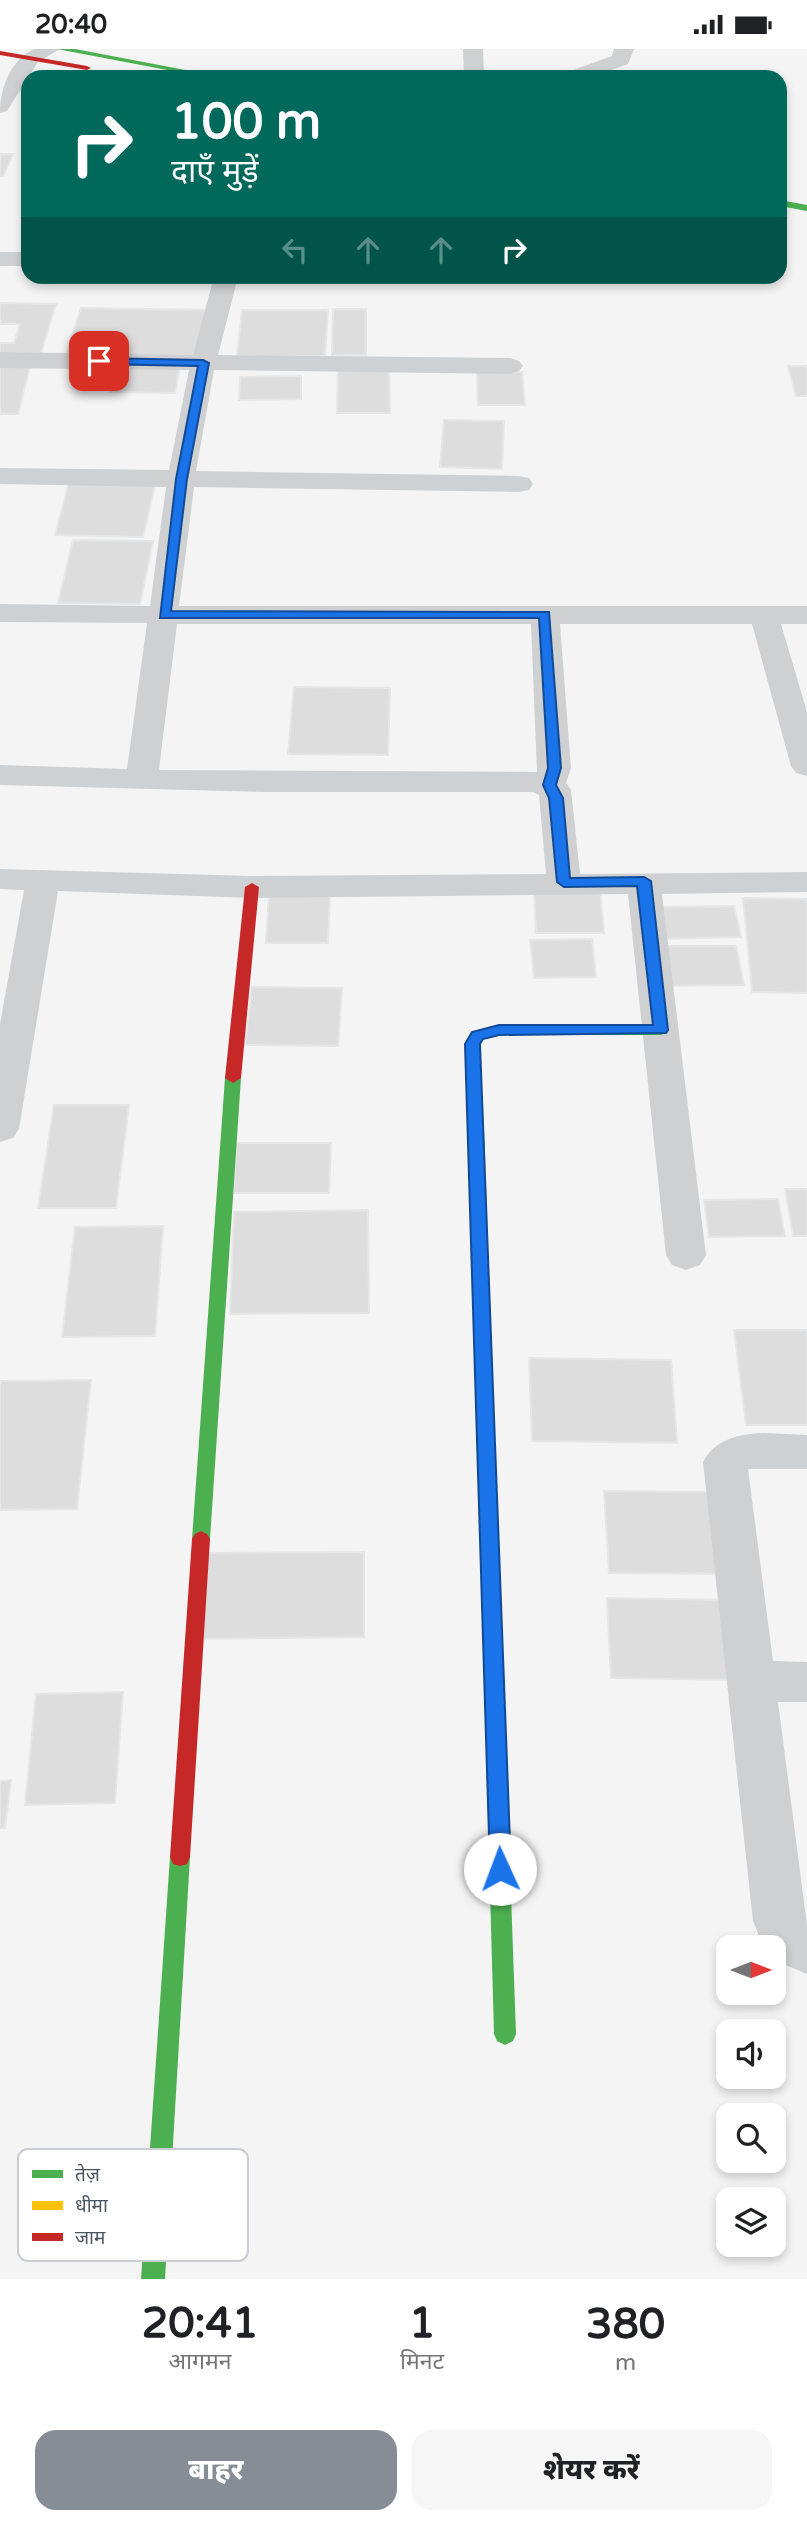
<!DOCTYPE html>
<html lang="hi">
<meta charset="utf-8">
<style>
body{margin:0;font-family:"Varela Round","Noto Sans Devanagari",sans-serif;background:#f6f6f6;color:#202124;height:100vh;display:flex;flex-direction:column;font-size:26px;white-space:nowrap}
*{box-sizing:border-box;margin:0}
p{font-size:23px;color:#757577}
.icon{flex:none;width:38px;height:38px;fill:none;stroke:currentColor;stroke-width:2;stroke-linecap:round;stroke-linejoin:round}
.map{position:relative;height:2230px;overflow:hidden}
.sheet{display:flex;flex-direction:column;background:#fff;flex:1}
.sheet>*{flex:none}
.guide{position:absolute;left:21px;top:21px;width:766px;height:214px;border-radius:21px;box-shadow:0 4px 10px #0003;background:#00695c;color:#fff;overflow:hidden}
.needle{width:46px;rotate:90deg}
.tools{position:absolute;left:716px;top:1886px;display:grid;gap:14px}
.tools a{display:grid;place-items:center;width:70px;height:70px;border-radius:14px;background:#fff;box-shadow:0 4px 10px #0003;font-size:35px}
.pin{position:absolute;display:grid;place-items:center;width:60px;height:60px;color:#fff;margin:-30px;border-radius:14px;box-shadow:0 4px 10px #0006}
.me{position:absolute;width:77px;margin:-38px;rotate:358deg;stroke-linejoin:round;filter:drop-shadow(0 0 5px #0008)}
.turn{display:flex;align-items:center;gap:24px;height:147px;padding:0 35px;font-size:32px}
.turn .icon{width:91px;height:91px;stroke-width:2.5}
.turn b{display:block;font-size:49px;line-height:60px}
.lanes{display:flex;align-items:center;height:66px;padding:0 35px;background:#0003;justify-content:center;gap:35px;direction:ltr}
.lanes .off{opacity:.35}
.eta{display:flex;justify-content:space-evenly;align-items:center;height:119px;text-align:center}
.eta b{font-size:42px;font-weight:800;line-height:49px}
.cta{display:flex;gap:14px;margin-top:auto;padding:14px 35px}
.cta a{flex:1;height:80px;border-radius:21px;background:#868d94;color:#fff;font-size:28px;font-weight:800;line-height:80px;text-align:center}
.cta a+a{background:#f6f6f6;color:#202124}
.status{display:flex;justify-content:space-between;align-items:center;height:49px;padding:0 35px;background:#fff;direction:ltr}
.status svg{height:19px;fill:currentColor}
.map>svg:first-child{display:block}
.building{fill:#ddddde;stroke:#e5e6e7;stroke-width:2}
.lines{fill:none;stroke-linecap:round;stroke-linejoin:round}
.street{fill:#ced0d2;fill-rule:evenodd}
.fast{fill:#4caf50;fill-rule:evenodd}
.slow{fill:#ffc107;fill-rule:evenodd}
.jam{fill:#c62828;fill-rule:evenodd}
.route{fill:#1a73e8;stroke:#114b97;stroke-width:2}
.key{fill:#fff;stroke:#c9ccd0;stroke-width:2}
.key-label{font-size:19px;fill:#4a5661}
</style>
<div class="status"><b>20:40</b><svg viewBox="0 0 49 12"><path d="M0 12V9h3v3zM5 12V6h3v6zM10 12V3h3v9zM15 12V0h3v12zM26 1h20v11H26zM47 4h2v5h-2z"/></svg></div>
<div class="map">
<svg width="807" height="2230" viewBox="0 0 807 2230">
<rect width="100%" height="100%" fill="#f4f4f4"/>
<path class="building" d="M0,105H13L3,127H0Z
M0,254L56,255L41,304H0V294H14L20,275H0Z
M81,259L211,261L200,309L66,306Z
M333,260H366V306H332Z
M242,261H328L325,307H237Z
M117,316L180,317L175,344L110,343Z
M0,317H30L18,365H0Z
M788,317H807V347H796Z
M338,320H389L390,364H337Z
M477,323H522L525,356H478Z
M301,327V350L239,351L240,328Z
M444,371L504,372L502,420L440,418Z
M70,430L156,432L143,488L55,486Z
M73,491L153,492L140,555L58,554Z
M294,638L390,639L388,706L288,705Z
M534,840H600L604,884H536Z
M269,845H330L328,894H266Z
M743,849L807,850V944L752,943Z
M734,857L741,888L661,890L656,858Z
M592,890L596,928L534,929L530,891Z
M661,897H736L744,936L666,937Z
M252,938L342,939L338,997L245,996Z
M54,1056H129L116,1159H38Z
M237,1094H331L329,1144H233Z
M785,1140H807V1187H793Z
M778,1150L785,1187L709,1188L704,1151Z
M368,1161L369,1264L230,1265L234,1163Z
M163,1177L155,1287L62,1288L75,1178Z
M734,1281H807V1376H746Z
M529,1309L671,1311L677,1394L532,1392Z
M91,1331L77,1460L0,1461V1332Z
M604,1442L717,1443L725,1525L609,1524Z
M364,1503V1588L203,1590L208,1504Z
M607,1549L732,1551L739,1631L611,1629Z
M123,1643L115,1754L25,1756L36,1645Z
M11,1731L5,1779H0V1732Z"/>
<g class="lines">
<path class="street" d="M34,0H60L38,13L7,62L0,64C0,40 10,11 34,0Z
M463,0H483L484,28H464Z
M614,0H634L628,15L592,28H562L565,24L612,7Z
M0,203H28V217H0Z
M214,228H238L218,306L510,309L519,312L523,317L519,322L510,325L214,321L196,422L519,427L529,429L533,435L529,441L519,443L194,438L179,557H807V575H781L807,663V727L796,724L791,717L752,575H560L571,719L566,734L571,741L580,825L807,823V843L662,845L706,1206L700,1216L686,1221L672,1216L666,1206L628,845L252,849L58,842L19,1080L13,1089L0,1093V975L24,841L0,840V820L252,827L546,825L539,746L533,743H262L0,736V716L127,720L147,574L0,573V555L150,557L166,438L0,435V419L169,421L189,321L0,319V303L193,306ZM177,575H531L537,723L159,721Z
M764,1384L807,1386V1420H748L773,1612L807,1613V1653H778L807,1876V1925L774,1911V1899H764L753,1872L703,1413C715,1390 739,1385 764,1384Z"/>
<path class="fast" d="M57,0H75L222,28H204Z
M780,151L807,156V162L780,157Z
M499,976H661L668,981L661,986H499L483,990L480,995L485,1106L477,1112L469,1106L466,995L472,983Z
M233,1024L241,1029L210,1490L207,1495L201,1498L195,1495L192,1490L225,1029Z
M489,1478L495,1480L498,1485L516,1985L513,1992L505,1996L497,1992L494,1985L480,1485L483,1480Z
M180,1799L187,1801L190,1808L165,2230H141L170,1808L173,1801Z"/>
<path class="slow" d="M477,1100L485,1106L498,1485L495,1490L489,1492L483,1490L480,1485L469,1106Z"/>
<path class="jam" d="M0,2L87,17L91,19L87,21L0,6Z
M252,834L259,838L241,1029L233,1034L225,1029L245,838Z
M201,1482L207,1485L210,1490L190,1808L187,1815L180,1817L173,1815L170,1808L192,1490L195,1485Z"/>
</g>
<path class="route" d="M99,309L203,311L209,314L187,430L171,562L549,563L561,719L556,736L563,749L570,829L644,828L651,832L668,981L666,984L499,986L483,990L480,995L511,1820L508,1827L500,1830L493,1827L490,1820L465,995L472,983L499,976H653L637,837L564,838L557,833L549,749L543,736L548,719L539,569H160L176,430L198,317L96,315L94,312Z"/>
<rect x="18" y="2100" width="230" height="112" rx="10" class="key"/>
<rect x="32" y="2121" width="31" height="8" fill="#4caf50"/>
<rect x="32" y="2152" width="31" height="9" fill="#ffc107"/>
<rect x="32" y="2184" width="31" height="8" fill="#c62828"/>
<g class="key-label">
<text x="75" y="2132">तेज़</text>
<text x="75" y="2163">धीमा</text>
<text x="75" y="2195">जाम</text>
</g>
</svg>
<div class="tools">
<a><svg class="needle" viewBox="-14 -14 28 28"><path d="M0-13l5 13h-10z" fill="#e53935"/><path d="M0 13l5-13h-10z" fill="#757577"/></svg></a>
<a><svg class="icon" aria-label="sound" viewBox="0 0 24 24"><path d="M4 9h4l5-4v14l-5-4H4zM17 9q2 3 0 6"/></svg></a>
<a><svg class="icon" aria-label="search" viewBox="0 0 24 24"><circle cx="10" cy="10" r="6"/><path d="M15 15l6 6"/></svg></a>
<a><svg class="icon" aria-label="layers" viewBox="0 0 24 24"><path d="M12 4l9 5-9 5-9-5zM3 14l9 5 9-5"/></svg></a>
</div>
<div class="pin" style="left:99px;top:312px;background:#d93025"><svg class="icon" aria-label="arrive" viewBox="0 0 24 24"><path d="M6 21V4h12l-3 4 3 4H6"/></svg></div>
<svg class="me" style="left:500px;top:1820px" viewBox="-20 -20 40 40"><circle r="19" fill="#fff"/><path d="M0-13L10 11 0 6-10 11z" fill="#1a73e8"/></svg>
<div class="guide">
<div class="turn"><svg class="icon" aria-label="right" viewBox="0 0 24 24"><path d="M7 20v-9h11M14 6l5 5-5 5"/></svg><div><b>100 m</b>दाएँ मुड़ें</div></div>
<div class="lanes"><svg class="icon off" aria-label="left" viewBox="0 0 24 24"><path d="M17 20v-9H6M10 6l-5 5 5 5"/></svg><svg class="icon off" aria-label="ahead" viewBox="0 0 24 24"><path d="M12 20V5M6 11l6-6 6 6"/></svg><svg class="icon off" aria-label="ahead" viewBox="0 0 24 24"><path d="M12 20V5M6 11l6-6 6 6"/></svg><svg class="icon" aria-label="right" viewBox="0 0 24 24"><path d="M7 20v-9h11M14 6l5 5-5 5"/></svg></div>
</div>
</div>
<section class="sheet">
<div class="eta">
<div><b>20:41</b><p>आगमन</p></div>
<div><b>1</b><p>मिनट</p></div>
<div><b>380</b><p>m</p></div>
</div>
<div class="cta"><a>बाहर</a><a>शेयर करें</a></div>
</section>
